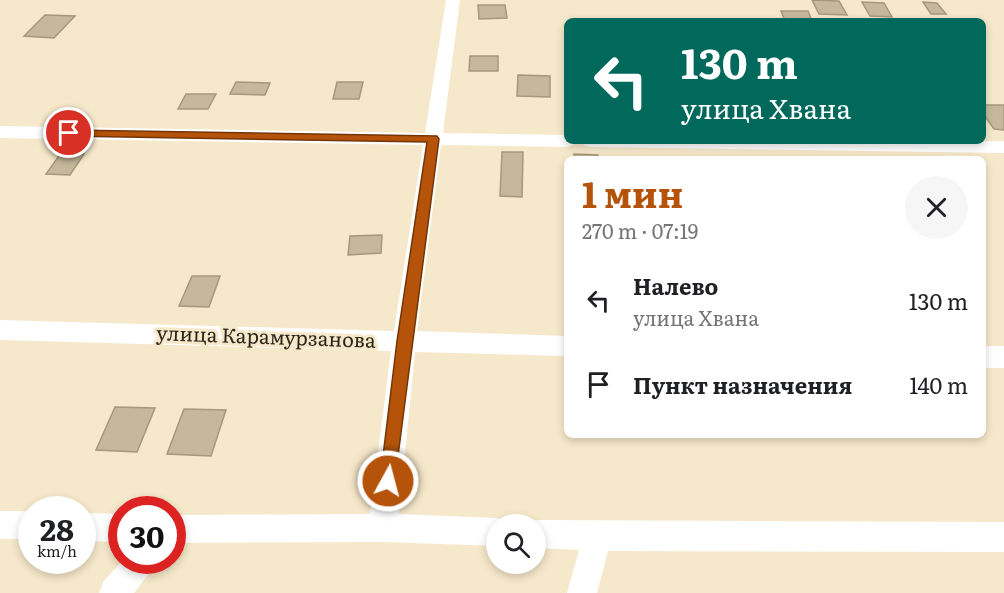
<!DOCTYPE html>
<html lang="ru">
<meta charset="utf-8">
<style>
body{margin:0;font-family:Literata,serif;background:#f6f6f6;color:#202124;height:100vh;display:flex;flex-direction:column;font-size:22px;white-space:nowrap}
*{box-sizing:border-box;margin:0}
p{font-size:20px;color:#757577}
.icon{flex:none;width:33px;height:33px;fill:none;stroke:currentColor;stroke-width:2;stroke-linecap:round;stroke-linejoin:round}
.map{position:relative;flex:1;overflow:hidden}
.drawer{position:absolute;left:564px;top:156px;width:422px;height:282px;display:flex;flex-direction:column;background:#fff;border-radius:9px;box-shadow:0 3px 9px #0003}
.drawer>*{flex:none}
.guide{position:absolute;left:564px;top:18px;width:422px;height:126px;border-radius:9px;box-shadow:0 3px 9px #0003;background:#00695c;color:#fff;overflow:hidden}
.fabs{position:absolute;left:486px;top:514px;display:grid;gap:12px}
.fabs a{display:grid;place-items:center;width:60px;height:60px;border-radius:50%;background:#fff;box-shadow:0 3px 9px #0003;font-size:30px}
.speed{position:absolute;left:18px;top:496px;display:flex;gap:12px;font-size:30px;font-weight:700;text-align:center}
.speed>*{display:grid;place-content:center;width:78px;height:78px;border-radius:50%;background:#fff;box-shadow:0 3px 9px #0003;line-height:1}
.speed small{font-size:15px;font-weight:400}
.speed .limit{border:9px solid #d22;background:#fff;color:#111}
.pin{position:absolute;display:grid;place-items:center;width:51px;height:51px;color:#fff;margin:-26px;border:3px solid #fff;border-radius:50%;box-shadow:0 2px 6px #0007}
.me{position:absolute;width:66px;margin:-33px;rotate:7deg;stroke-linejoin:round;filter:drop-shadow(0 0 4px #0008)}
.turn{display:flex;align-items:center;gap:21px;height:126px;padding:0 18px;font-size:27px}
.turn .icon{width:78px;height:78px;stroke-width:2.5}
.turn b{display:block;font-size:42px;line-height:51px}
.round{display:grid;place-items:center;flex:none;width:63px;height:63px;border-radius:32px;background:#f6f6f6}
.overview{display:flex;align-items:center;justify-content:space-between;height:102px;padding:0 18px}
h1{font-size:36px;font-weight:700;line-height:45px;color:#b45309}
ul{padding:0;list-style:none}
li{display:flex;align-items:center;gap:18px;height:84px;padding:0 18px}
li div{flex:1}
li b{display:block;font-size:22px}
li em{font-style:normal}
.map>svg:first-child{display:block}
.building{fill:#c6b99b;stroke:#a5987c;stroke-width:1.5}
.lines{fill:none;stroke-linecap:round;stroke-linejoin:round}
.minor{fill:#fff;fill-rule:evenodd}
.route{fill:#b45309;stroke:#753606;stroke-width:1.5}
.labels{text-anchor:middle;stroke-width:6;stroke-linejoin:round;paint-order:stroke}
.street-label{font-size:20px;fill:#2c271b;stroke:#f6e8ca}
</style>
<div class="map">
<svg width="1004" height="593" viewBox="0 0 1004 593">
<rect width="100%" height="100%" fill="#f6e8ca"/>
<path class="building" d="M812,0L839,1L847,15L819,14Z
M862,2L884,3L892,17L870,16Z
M923,2L937,3L946,14H931Z
M478,5H505L507,18L479,19Z
M781,11H808L812,21H785Z
M45,15L75,16L54,38L24,36Z
M470,56H498V71H469Z
M518,75L550,76V97L517,96Z
M236,82L270,83L265,95L230,94Z
M337,82H363L359,99H333Z
M186,94H216L208,109H178Z
M982,105H1004V130L994,129L982,112Z
M502,152H523L522,197L500,196Z
M61,153L84,154L70,175L46,174Z
M574,154L598,155V159H574Z
M382,235L381,253L348,255L350,236Z
M192,276H220L209,307L179,306Z
M115,407L155,408L137,452L96,450Z
M184,409L226,410L211,456L167,454Z"/>
<g class="lines">
<path class="minor" d="M446,0H460L443,133L567,135V141H576L573,145L567,147L441,145L417,331L567,336V356L415,352L399,514L496,518L506,522L508,525H496V546L383,542L172,543V515L370,514L391,351L0,340V320L394,331L423,145L0,138V126L425,133Z
M581,141H1004V153L590,147L584,145Z
M982,346H1004V368H982Z
M0,511H32V539H0Z
M82,513L122,514V542L82,541Z
M536,520L1004,522V552L608,551L597,593H567L579,550L536,548V525H525Z
M122,561H156L151,571L134,593H99L103,582Z"/>
</g>
<path class="route" d="M69,130L437,136L439,139L394,487L388,489L382,487L380,481L397,341L427,142L65,136V131Z"/>
<g class="labels">
<g class="street-label">
<text transform="translate(266 337) rotate(2)" y="7">улица Карамурзанова</text>
</g>
</g>
</svg>
<div class="fabs">
<a><svg class="icon" aria-label="search" viewBox="0 0 24 24"><circle cx="10" cy="10" r="6"/><path d="M15 15l6 6"/></svg></a>
</div>
<div class="speed"><div>28<small>km/h</small></div><div class="limit">30</div></div>
<div class="pin" style="left:69px;top:133px;background:#d93025"><svg class="icon" aria-label="arrive" viewBox="0 0 24 24"><path d="M6 21V4h12l-3 4 3 4H6"/></svg></div>
<svg class="me" style="left:388px;top:481px" viewBox="-20 -20 40 40"><circle r="17" fill="#b45309" stroke="#fff" stroke-width="3"/><path d="M0-11L8 9 0 5-8 9z" fill="#fff"/></svg>
<div class="guide">
<div class="turn"><svg class="icon" aria-label="left" viewBox="0 0 24 24"><path d="M17 20v-9H6M10 6l-5 5 5 5"/></svg><div><b>130 m</b>улица Хвана</div></div>
</div>
<section class="drawer">
<div class="overview"><div><h1>1 мин</h1><p>270 m · 07:19</p></div><a class="round"><svg class="icon" aria-label="close" viewBox="0 0 24 24"><path d="M6 6l12 12M18 6L6 18"/></svg></a></div>
<ul>
<li><svg class="icon" aria-label="left" viewBox="0 0 24 24"><path d="M17 20v-9H6M10 6l-5 5 5 5"/></svg><div><b>Налево</b><p>улица Хвана</p></div><em>130 m</em></li>
<li><svg class="icon" aria-label="arrive" viewBox="0 0 24 24"><path d="M6 21V4h12l-3 4 3 4H6"/></svg><div><b>Пункт назначения</b></div><em>140 m</em></li>
</ul>
</section>
</div>
